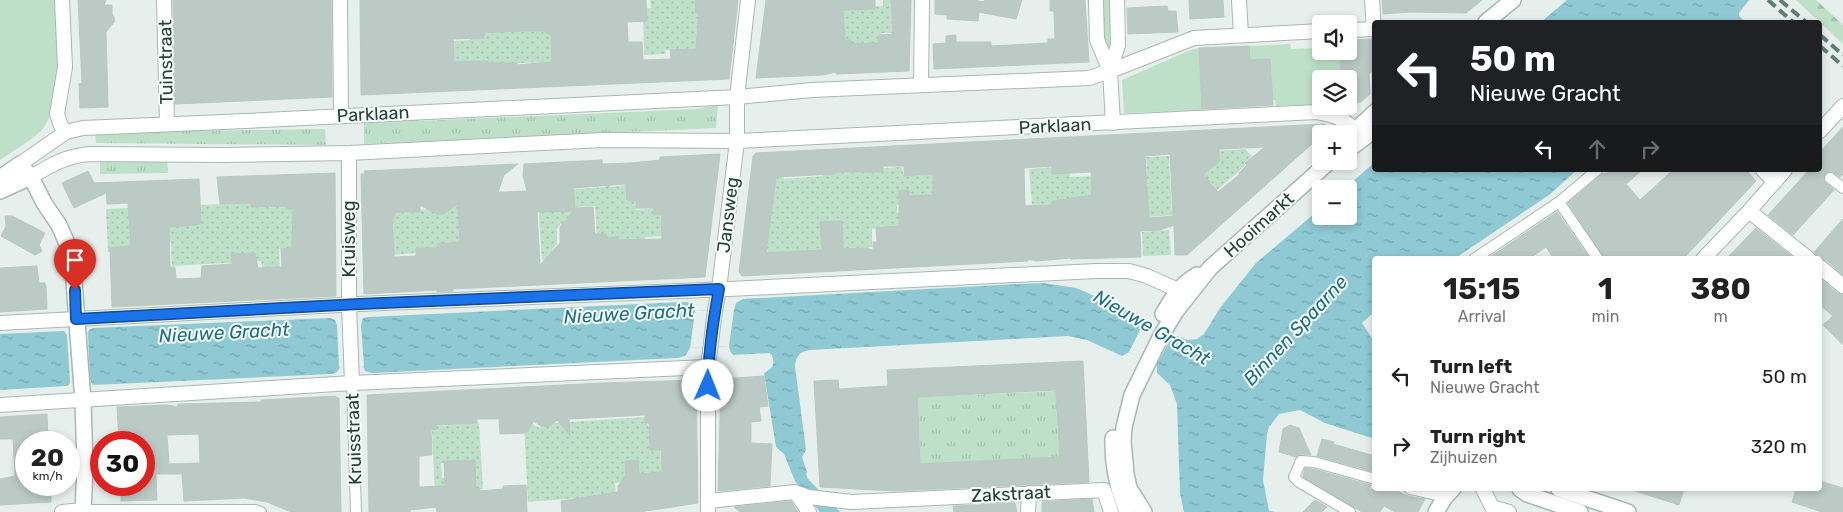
<!DOCTYPE html>
<meta charset="utf-8">
<style>
body{margin:0;font-family:Rubik,sans-serif;background:#f2f2f2;color:#222;height:100vh;display:flex;flex-direction:column;font-size:19px;white-space:nowrap}
*{box-sizing:border-box;margin:0}
p{font-size:16px;color:#767676}
.icon{flex:none;width:28px;height:28px;fill:none;stroke:currentColor;stroke-width:2;stroke-linecap:round;stroke-linejoin:round}
.map{position:relative;flex:1;overflow:hidden}
.panel{position:absolute;left:1372px;top:256px;width:450px;height:235px;display:flex;flex-direction:column;background:#fff;border-radius:5px;box-shadow:0 2px 8px #0003}
.panel>*{flex:none}
.top-card{position:absolute;left:1372px;top:20px;width:450px;height:152px;border-radius:5px;box-shadow:0 2px 8px #0003;background:#202124;color:#fff;overflow:hidden}
.tools{position:absolute;left:1312px;top:15px;display:grid;gap:10px}
.tools a{display:grid;place-items:center;width:45px;height:45px;border-radius:5px;background:#fff;box-shadow:0 2px 8px #0003;font-size:25px}
.speed{position:absolute;left:15px;top:431px;display:flex;gap:10px;font-size:25px;font-weight:700;text-align:center}
.speed>*{display:grid;place-content:center;width:65px;height:65px;border-radius:50%;background:#fff;box-shadow:0 2px 8px #0003;line-height:1}
.speed small{font-size:12px;font-weight:400}
.speed .limit{border:8px solid #d22;background:#fff;color:#111}
.pin{position:absolute;display:grid;place-items:center;width:42px;height:42px;color:#fff;margin:-51px -21px;border-radius:50% 50% 50% 0;rotate:-45deg;box-shadow:0 0 5px #0007}
.pin .icon{rotate:45deg}
.me{position:absolute;width:55px;margin:-28px;rotate:1deg;stroke-linejoin:round;filter:drop-shadow(0 0 4px #0008)}
.turn{display:flex;align-items:center;gap:18px;height:105px;padding:0 15px;font-size:22px}
.turn .icon{width:65px;height:65px;stroke-width:2.5}
.turn b{display:block;font-size:35px;line-height:42px}
.lanes{display:flex;align-items:center;height:48px;padding:0 15px;background:#0003;justify-content:center;gap:25px;direction:ltr}
.lanes .off{opacity:.35}
.eta{display:flex;justify-content:space-evenly;align-items:center;height:85px;text-align:center}
.eta b{font-size:30px;font-weight:700;line-height:35px}
ul{padding:0;list-style:none}
li{display:flex;align-items:center;gap:15px;height:70px;padding:0 15px}
li div{flex:1}
li b{display:block;font-size:19px}
li em{font-style:normal}
.map>svg:first-child{display:block}
.grass{fill:url(#grass-tufts)}
.forest{fill:url(#forest-firs)}
.park{fill:#bfe0c8}
.garden{fill:url(#garden-dots)}
.water{fill:url(#water-ripples)}
.pier{fill:#e6efeb}
.building{fill:#bbcac4;stroke:#b8c9c2;fill-rule:evenodd}
.lines{fill:none;stroke-linecap:round;stroke-linejoin:round}
.pedestrian-casing{stroke:#a8b8b2;stroke-width:12}
.minor-casing{stroke:#a8b8b2;stroke-width:16}
.tertiary-casing{stroke:#a8b8b2;stroke-width:18}
.pedestrian{stroke:#fff;stroke-width:10}
.minor{stroke:#fff;stroke-width:14}
.tertiary{stroke:#fff;stroke-width:15}
.rail{stroke:#5f7d75;stroke-width:4;stroke-dasharray:10 5;stroke-linecap:butt}
.route-casing{stroke:#114b97;stroke-width:12}
.route{stroke:#1a73e8;stroke-width:9}
.labels{text-anchor:middle;stroke-width:4;stroke-linejoin:round;paint-order:stroke}
.street-label{font-size:18px;fill:#24423a;stroke:#f7fbf9}
.water-label{font-size:19px;font-style:italic;fill:#1c6f80;stroke:#f7fbf9}
</style>
<div class="map">
<svg width="1843" height="512" viewBox="0 0 1843 512">
<defs>
<pattern id="grass-tufts" width="24" height="20" patternUnits="userSpaceOnUse" patternTransform="scale(1.25)"><rect width="24" height="20" fill="#bfe0c8"/><path d="M3 7l-1-3M5 7V3M7 7l1-3M15 17l-1-3M17 17v-4M19 17l1-3" fill="none" stroke="#a4c1ad"/></pattern>
<pattern id="forest-firs" width="22" height="20" patternUnits="userSpaceOnUse" patternTransform="scale(1.25)"><rect width="22" height="20" fill="#bfe0c8"/><path d="M5 1l3.5 6h-7zM16 11l3.5 6h-7z" fill="#a4c1ad"/></pattern>
<pattern id="garden-dots" width="8" height="8" patternUnits="userSpaceOnUse" patternTransform="scale(1.25)"><rect width="8" height="8" fill="#bfe0c8"/><path d="M2 2h.1M6 6h.1" fill="none" stroke="#a4c1ad" stroke-width="1.8" stroke-linecap="round"/></pattern>
<pattern id="water-ripples" width="26" height="14" patternUnits="userSpaceOnUse" patternTransform="scale(1.25)"><rect width="26" height="14" fill="#8ec9d4"/><path d="M2 4q2-2 4 0t4 0M15 11q2-2 4 0t4 0" fill="none" stroke="#74a5ad"/></pattern>
</defs>
<rect width="100%" height="100%" fill="#e6efeb"/>
<path class="grass" d="M1102,0H1111V45L1104,49L1103,46Z
M718,105L716,128L364,144V119L394,117L399,121L418,120L419,121L697,109Z
M325,129L326,145L96,143L95,132Z
M167,160L168,173L100,174V161Z
M1056,391L1060,457L920,464L917,397Z"/>
<path class="forest" d="M1796,0H1816L1843,25V44Z"/>
<path class="park" d="M0,0H56C57,32 63,108 41,131C29,142 13,151 0,160Z
M1315,42H1321V51H1340L1341,79H1321V104L1276,106L1275,100H1272L1270,60H1250L1249,46L1290,44L1291,49L1315,48Z
M1199,48L1202,110L1124,113L1122,80L1188,51Z"/>
<path class="garden" d="M650,0H700L709,12L701,51L665,50L666,54L644,55L643,9L651,8Z
M883,0H895V3L891,4L893,33H881L882,45L846,48L843,8L883,6Z
M561,24L552,62L454,65L453,41L470,40V34L499,33V30Z
M1245,149L1252,156L1244,163L1245,166L1217,190L1211,182L1199,190L1198,152Z
M1169,156L1172,215L1149,217L1146,157Z
M1069,166L1070,177L1097,176L1104,230L1032,206L1029,169Z
M822,167L853,170L902,167L903,174H908L909,176L924,175L923,168L936,167L942,196L897,205V213L911,212L908,227L872,229V247L843,250L841,228L833,241L821,242V251L766,257L774,175L783,174L784,179L823,176Z
M604,178H609L610,187L629,185V201H635L636,210L659,208L662,236L645,237L646,248L617,249L616,238H597L595,206L577,207L578,230L568,223L561,224L557,228V244L552,250L553,259L542,260L538,203L560,190L605,187Z
M386,186L418,210L438,208L458,189L462,250L390,255Z
M296,201L301,248L279,249L280,270H263L261,261L172,266L171,242L144,243L135,250L108,252L106,209Z
M1169,230L1171,255L1143,256L1142,232Z
M646,417L648,427H658L662,478L615,483L616,495L528,502L524,425L533,424C539,430 547,428 553,423Z
M479,423L483,489H474L472,461L441,463L442,478H445L446,491L435,494L432,431H436V426Z"/>
<path class="water" d="M1567,0H1749L1739,13V16L1743,20L1742,22H1541Z
M1375,162V170H1577L1549,195L1454,259H1375V311L1362,323L1375,343V439L1325,423L1300,410L1279,414L1269,427L1267,434L1263,480L1269,511L1275,512H1184L1180,493L1177,404L1170,385L1157,373V366L1129,352L1122,356L1087,340L1068,336L810,350C800,352 796,355 795,366L806,450L802,457L807,472L806,474L808,479L840,512H820L795,481L784,454L776,447L764,373C773,368 775,365 772,355L769,353L733,355L730,351L729,346L690,348L685,356L677,358L372,373L365,371L363,366L340,367L337,372L332,374L93,385L90,380L70,382L69,385L66,386L0,390V334L64,331L67,335L87,334L89,330L93,328L330,318L335,320L337,325H361L363,318L368,317L683,302L692,303L695,311L734,310L736,303L743,299L1020,284L1043,283L1076,288L1139,315L1143,320L1141,326L1170,341L1174,336H1177L1188,340L1197,339L1204,334L1220,308L1256,263L1321,208V216H1349V189H1344Z"/>
<path class="pier" d="M734,310L729,346L690,348L695,311Z
M337,325H361L364,366L339,367Z
M1142,326L1170,340L1156,366L1129,352Z
M88,334L90,380L70,382L67,335Z"/>
<path class="building" d="M78,0H106L104,5H112V14L114,17L115,21L106,32L108,107L80,108L79,84L82,83Z
M173,0H331L332,97L175,104Z
M360,0H646L647,21L627,22L628,42H642L643,60L671,59L670,50L696,49L699,13H695L696,0H738L729,79L361,95ZM522,31H546V33H551L552,62L517,65V63H488V61L454,62L453,39L484,38V33Z
M766,0H875V9L843,10L845,40H851V44L879,43V35L893,34L891,0H911L909,71L836,74V72L823,75L756,78Z
M935,0H973L984,2L985,0H1022L1016,19L979,12L978,21L947,19V15L935,14Z
M1050,0H1085L1089,62L934,69L933,44L946,43V36L956,35V42H991V46L1048,43V39H1055L1054,11H1050Z
M1189,0H1223L1224,17L1190,19Z
M1382,0H1482L1466,13L1410,12L1383,14Z
M1167,6L1168,11H1176L1178,32L1128,34L1127,8Z
M1375,39V68L1369,74L1370,94L1361,102L1349,103V79H1341L1340,51H1349V40Z
M1249,46L1250,60L1270,59L1273,105L1202,109L1199,48Z
M1324,124L1327,131L1321,134V136L1187,255H1175L1174,225L1160,230L1140,231L1141,257L1071,259V258L1036,261L1028,259V261L742,276L739,272L753,156L756,153ZM1265,147L1245,163L1247,165L1239,173L1240,174L1218,192L1203,174L1219,162V149ZM1170,154L1173,216L1149,218L1145,156ZM883,166H904V176L933,174V195L909,196V190L899,191V226L876,228L877,242H873V250L866,248L843,249L842,221L820,222L822,250L766,253L776,177L835,174V172H883ZM1052,166V174L1091,172L1092,195L1053,201V205L1025,206L1024,168Z
M1843,127V174L1840,177L1831,171L1825,173L1824,181L1834,190L1793,235L1768,215L1809,170H1820V152Z
M720,154L705,277L453,289V291L437,292V290L364,294L361,174H365L364,171L518,164L504,175L498,192H505L527,191L523,175L524,164L602,160V164L631,163L660,160V157ZM626,184L627,200L636,201V208H654V215H661L662,239L617,240V237L606,238V234H595L593,207L577,208L575,210L573,188ZM458,204L460,242L438,244V248H416V256L394,257L392,220L396,212H420V205L437,214H443ZM574,211L560,227V243L540,265L537,212Z
M1624,170H1642L1626,184L1640,200L1673,170H1746L1756,181L1683,259H1605L1568,203L1602,174Z
M88,171L94,183L199,179L201,223L195,225L169,227L170,267H175L176,279L201,278L202,266L232,264L231,254L255,253L258,268L282,267L281,249L292,248L293,209H286L287,206L251,207V203L220,204L217,177L335,173L336,296L112,307L110,248L131,246L128,203L107,204L106,193L74,208L62,183Z
M1557,212L1590,259H1554L1546,247L1529,259H1487Z
M5,216H12L45,233L39,245L42,251L35,255L1,236L6,226Z
M1843,219V275L1826,260L1818,259L1814,252Z
M1756,228L1795,259H1726Z
M37,266L39,283H45L46,287L47,309L0,312V268Z
M1820,278L1837,293L1843,295V345L1823,325L1833,316L1820,305Z
M1083,361L1089,482L894,491L820,487L814,381L838,380L839,389L888,386L887,370ZM1056,390L1060,457L920,464L917,397Z
M764,376L768,406L759,407L761,421L751,422V443L772,444L770,486L718,491L721,379Z
M696,380L698,503L639,512H562L561,501L618,492V486L626,475L625,461L638,460L639,474L662,472L661,450H650L649,423H645V415L569,419L570,436L557,420L550,426L542,427L534,421L526,433L500,434L499,419H477V423L436,425V430H431L432,455L419,456V487L445,486L444,461L475,460L476,489H480V491L503,489V486L526,485L527,512H437L436,507L410,510V512H369L367,395L602,383Z
M336,396V398H339L341,512H291L267,502L244,498L184,501L182,474H156L157,500L121,501V485H144V442H119L117,407L168,405L178,407V404L261,402V400ZM199,434L200,463L169,464L167,435Z
M47,414L48,442H26V485H51V502L0,505V479L15,476L13,439H0V417Z
M1290,425L1299,428L1311,455L1301,454L1296,457L1279,452L1283,429Z
M1322,439L1334,442L1333,444L1375,456V472L1317,456Z
M1305,468L1313,469L1371,485L1369,489H1392L1408,496L1425,499L1418,512H1395L1384,506L1380,512H1362L1303,477Z
M1820,481L1843,488V512H1822L1792,502L1796,489H1820Z
M1635,489H1684L1679,505L1635,491Z
M1092,499L1094,512H1042V502Z
M1315,500L1327,507L1322,512H1303Z
M791,501L798,512H740L734,507Z
M1015,503L1017,512H954L953,506H956Z"/>
<g class="lines">
<defs>
<path id="pedestrian" d="M1830,178L1843,188
M1559,202L1598,259
M1474,259L1559,202L1597,170
M352,383L356,512
M1410,489L1445,497
M83,510H255L261,512
M1350,512L1299,482L1294,477L1301,461L1314,462L1375,479"/>
<path id="minor" d="M62,0L65,67L57,114L61,126L66,132
M164,0L167,124
M340,0L341,116
M1096,0L1097,40L1110,71L1113,123
M1239,0L1241,35
M1372,0L1374,29
M1349,30L1375,29
M1110,71L1118,45L1117,0
M921,85L922,0
M1820,131L1843,106
M349,153V305L352,383
M20,164L66,132L83,128L223,122L737,97L812,90L1089,78L1110,71L1194,38L1321,31
M1763,170L1775,182
M31,177C51,165 65,156 90,154L223,155L349,153L603,140L737,141L1317,112C1340,116 1346,120 1362,137
M1749,211L1809,259
M1703,259L1749,211L1785,170
M1820,267L1843,286
M0,323L359,304L729,289L1096,271H1129L1147,276L1178,290
M0,405L352,383L708,367
M1483,489L1492,507L1509,512
M796,493L809,512
M709,501L795,492L809,497L852,502L1104,490L1111,512
M62,512L83,510
M708,512V367L715,310L719,289L737,141V97L748,0
M1028,512L1029,493"/>
<path id="tertiary" d="M1486,22L1513,0
M1349,136L1375,112
M1349,149L1375,130
M0,178L20,164L31,177L44,203L59,225L72,255L83,401L85,468L83,512
M0,191L31,177
M1163,314C1172,298 1181,284 1197,275
M1113,438C1112,465 1117,487 1127,512
M1520,489L1527,494L1580,512
M1559,489L1628,512
M1144,512L1129,488L1126,474L1123,441L1124,427L1132,395L1161,336L1176,311L1210,268L1330,161
M1436,512L1445,497L1453,489"/>
</defs>
<use href="#pedestrian" class="pedestrian-casing"/>
<use href="#minor" class="minor-casing"/>
<use href="#tertiary" class="tertiary-casing"/>
<use href="#pedestrian" class="pedestrian"/>
<use href="#minor" class="minor"/>
<use href="#tertiary" class="tertiary"/>
<path class="rail" d="M1768,0L1793,22
M1780,0L1806,22
M1820,35L1843,55
M1820,46L1843,66"/>
</g>
<g class="lines">
<defs>
<path id="route" d="M75,290L76,319L359,304L719,289C713,321 708,354 708,386"/>
</defs>
<use href="#route" class="route-casing"/>
<use href="#route" class="route"/>
</g>
<g class="labels">
<g class="street-label">
<text transform="translate(166 62) rotate(-91)" y="6">Tuinstraat</text>
<text transform="translate(373 114) rotate(-3)" y="6">Parklaan</text>
<text transform="translate(1055 126) rotate(-3)" y="6">Parklaan</text>
<text transform="translate(728 215) rotate(-83)" y="6">Jansweg</text>
<text transform="translate(1259 225) rotate(-42)" y="6">Hooimarkt</text>
<text transform="translate(349 239) rotate(-90)" y="6">Kruisweg</text>
<text transform="translate(354 439) rotate(-92)" y="6">Kruisstraat</text>
<text transform="translate(1011 494) rotate(-3)" y="6">Zakstraat</text>
</g>
<g class="water-label">
<text transform="translate(629 313) rotate(-3)" y="7">Nieuwe Gracht</text>
<text transform="translate(1152 327) rotate(30)" y="7">Nieuwe Gracht</text>
<text transform="translate(1295 330) rotate(-47)" y="7">Binnen Spaarne</text>
<text transform="translate(224 332) rotate(-3)" y="7">Nieuwe Gracht</text>
</g>
</g>
</svg>
<div class="tools">
<a><svg class="icon" aria-label="sound" viewBox="0 0 24 24"><path d="M4 9h4l5-4v14l-5-4H4zM17 9q2 3 0 6"/></svg></a>
<a><svg class="icon" aria-label="layers" viewBox="0 0 24 24"><path d="M12 4l9 5-9 5-9-5zM3 14l9 5 9-5"/></svg></a>
<a>+</a>
<a>−</a>
</div>
<div class="speed"><div>20<small>km/h</small></div><div class="limit">30</div></div>
<div class="pin" style="left:75px;top:290px;background:#d93025"><svg class="icon" aria-label="arrive" viewBox="0 0 24 24"><path d="M6 21V4h12l-3 4 3 4H6"/></svg></div>
<svg class="me" style="left:708px;top:386px" viewBox="-20 -20 40 40"><circle r="19" fill="#fff"/><path d="M0-13L10 11 0 6-10 11z" fill="#1a73e8"/></svg>
<div class="top-card">
<div class="turn"><svg class="icon" aria-label="left" viewBox="0 0 24 24"><path d="M17 20v-9H6M10 6l-5 5 5 5"/></svg><div><b>50 m</b>Nieuwe Gracht</div></div>
<div class="lanes"><svg class="icon" aria-label="left" viewBox="0 0 24 24"><path d="M17 20v-9H6M10 6l-5 5 5 5"/></svg><svg class="icon off" aria-label="ahead" viewBox="0 0 24 24"><path d="M12 20V5M6 11l6-6 6 6"/></svg><svg class="icon off" aria-label="right" viewBox="0 0 24 24"><path d="M7 20v-9h11M14 6l5 5-5 5"/></svg></div>
</div>
<section class="panel">
<div class="eta">
<div><b>15:15</b><p>Arrival</p></div>
<div><b>1</b><p>min</p></div>
<div><b>380</b><p>m</p></div>
</div>
<ul>
<li><svg class="icon" aria-label="left" viewBox="0 0 24 24"><path d="M17 20v-9H6M10 6l-5 5 5 5"/></svg><div><b>Turn left</b><p>Nieuwe Gracht</p></div><em>50 m</em></li>
<li><svg class="icon" aria-label="right" viewBox="0 0 24 24"><path d="M7 20v-9h11M14 6l5 5-5 5"/></svg><div><b>Turn right</b><p>Zijhuizen</p></div><em>320 m</em></li>
</ul>
</section>
</div>
